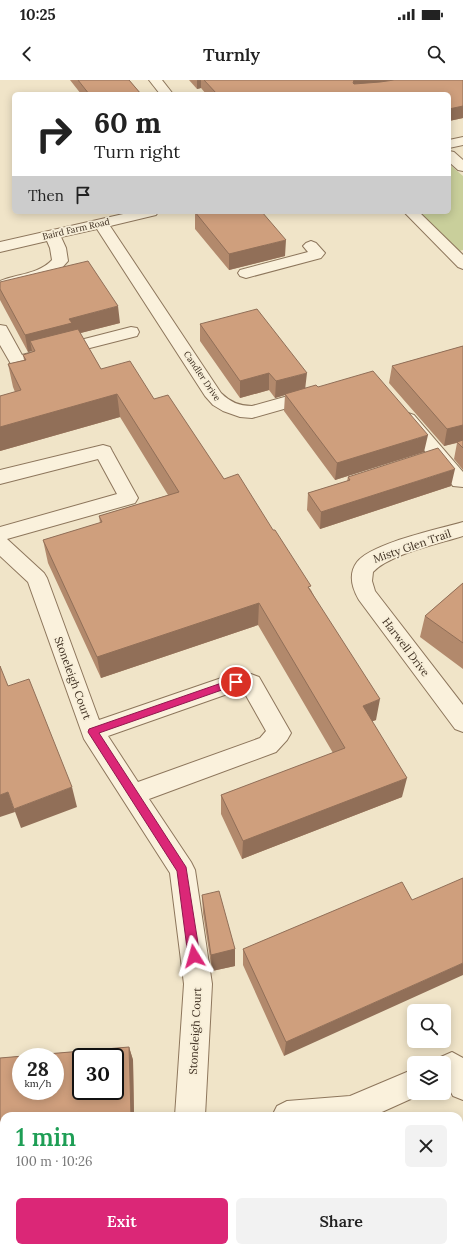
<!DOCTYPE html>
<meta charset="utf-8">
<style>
body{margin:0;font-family:Lora,serif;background:#f2f2f2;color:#222;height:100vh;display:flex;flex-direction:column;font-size:15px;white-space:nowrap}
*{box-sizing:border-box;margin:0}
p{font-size:13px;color:#767676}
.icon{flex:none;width:22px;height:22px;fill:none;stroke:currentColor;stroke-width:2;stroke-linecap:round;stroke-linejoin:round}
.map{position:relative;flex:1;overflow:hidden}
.side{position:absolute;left:0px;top:1032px;width:463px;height:140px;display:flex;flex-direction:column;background:#fff;border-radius:12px 12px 0 0;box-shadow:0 2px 10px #0003}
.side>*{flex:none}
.hud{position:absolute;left:12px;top:12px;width:439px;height:122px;border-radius:6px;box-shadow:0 2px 10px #0003;background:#fff;color:#222;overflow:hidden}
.fabs{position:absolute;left:407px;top:924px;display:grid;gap:8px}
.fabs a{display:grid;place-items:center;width:44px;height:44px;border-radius:6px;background:#fff;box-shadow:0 2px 10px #0003;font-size:20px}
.speed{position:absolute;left:12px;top:968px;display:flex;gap:8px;font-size:20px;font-weight:700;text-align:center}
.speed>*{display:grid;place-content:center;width:52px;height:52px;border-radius:50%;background:#fff;box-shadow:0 2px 10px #0003;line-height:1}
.speed small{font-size:10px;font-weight:400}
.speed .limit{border:2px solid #111;border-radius:6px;background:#fff;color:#111}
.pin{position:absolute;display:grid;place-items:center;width:34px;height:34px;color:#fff;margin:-17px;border:2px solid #fff;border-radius:50%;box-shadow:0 1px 4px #0007}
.me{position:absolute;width:44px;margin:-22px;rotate:352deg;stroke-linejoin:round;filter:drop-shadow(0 0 3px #0008)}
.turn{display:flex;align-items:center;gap:14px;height:84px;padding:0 16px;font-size:18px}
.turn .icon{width:52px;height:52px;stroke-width:2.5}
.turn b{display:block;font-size:28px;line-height:34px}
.then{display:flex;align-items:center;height:38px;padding:0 16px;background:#0003;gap:8px;font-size:15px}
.round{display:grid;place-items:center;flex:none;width:42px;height:42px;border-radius:6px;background:#f2f2f2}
.overview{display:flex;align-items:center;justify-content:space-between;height:68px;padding:0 16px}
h1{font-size:24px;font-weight:600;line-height:30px;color:#1e9e55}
.button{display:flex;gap:8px;margin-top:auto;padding:8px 16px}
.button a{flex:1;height:46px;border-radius:6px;background:#db2777;color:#fff;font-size:16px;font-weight:600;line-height:46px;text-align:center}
.button a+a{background:#f2f2f2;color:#222}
.status{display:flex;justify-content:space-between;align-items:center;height:28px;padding:0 20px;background:#fff;direction:ltr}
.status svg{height:11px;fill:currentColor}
header{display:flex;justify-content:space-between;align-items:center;height:52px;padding:0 16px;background:#fff;font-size:18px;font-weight:600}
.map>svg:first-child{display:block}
.green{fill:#c9cf9b}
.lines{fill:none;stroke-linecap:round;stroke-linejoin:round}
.minor-casing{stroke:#8d765c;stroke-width:2}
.minor{fill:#faf1dc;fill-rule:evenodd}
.wall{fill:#b2896c}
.shaded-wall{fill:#916f58}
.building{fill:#cf9f7d;stroke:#916f58;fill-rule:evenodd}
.route{fill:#db2777;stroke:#8e194d}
.labels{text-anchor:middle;stroke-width:3.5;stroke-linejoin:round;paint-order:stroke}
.far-street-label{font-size:9px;fill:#3d2e20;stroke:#f7eed8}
.street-label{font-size:11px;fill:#3d2e20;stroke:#f7eed8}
</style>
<div class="status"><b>10:25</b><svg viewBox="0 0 49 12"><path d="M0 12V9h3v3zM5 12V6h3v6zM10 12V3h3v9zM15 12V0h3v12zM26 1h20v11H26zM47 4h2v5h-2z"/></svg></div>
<header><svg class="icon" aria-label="back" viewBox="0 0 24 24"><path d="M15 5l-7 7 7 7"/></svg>Turnly<svg class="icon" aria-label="search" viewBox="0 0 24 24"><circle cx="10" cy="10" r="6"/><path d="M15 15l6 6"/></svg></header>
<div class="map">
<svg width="463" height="1172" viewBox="0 0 463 1172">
<rect width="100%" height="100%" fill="#f0e4c8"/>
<path class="green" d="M449,84L463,96V170L459,171L420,132H449Z"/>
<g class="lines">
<defs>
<path id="minor" d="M149,0H162L173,14H160Z
M463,57V65L449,68V60Z
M449,71L454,72L463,80V91L458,90L449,82Z
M132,132H158L156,135L110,146L221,313C230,322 239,326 252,326L313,309L319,311L322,315L319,319L252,338L240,337L223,331L213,325L205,316L97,149L61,157L66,168L68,181L60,190L54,194L0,212V201C17,194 39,194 52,180L50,168L47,161L0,172V162Z
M404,132H419L463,175V189L458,187Z
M311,161L316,163L325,173L321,178L246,198L240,196L238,193L240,190L308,172L303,166L306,163Z
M0,245L6,246L22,275L131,247L137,248L139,252L137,256L23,285L11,284L0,265Z
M408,333L414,335L463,392V407L453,406L402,343L399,339L402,335Z
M103,365L110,367L112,371L138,418L135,423L7,459L44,493L47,498L99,640L236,593L251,594L259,597L291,653L287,660L276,672L149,719L191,782L195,790L212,904L205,1036H175L184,904L170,793L84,659L28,502L0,476V447L117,414L98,379L0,404V390ZM236,611L244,612L266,651L260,658L138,702L108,656Z
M463,442V456C438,464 390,474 373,492L372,501L375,511L463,625V652L455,649L359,520C352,508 348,494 357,482C372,463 439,449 463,442Z
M452,972L463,978V1020L453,1016L446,1003L444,1004V983H433L434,980Z
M414,989V1013H424L373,1036H272L277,1026L287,1021L350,1016Z
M167,1168H199V1172H167Z
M401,1168H433L435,1172H403Z"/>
</defs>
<use href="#minor" class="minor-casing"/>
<use href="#minor" class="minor"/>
</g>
<path class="wall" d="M70,0H129L141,14H81Z
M189,0H463V38L449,41V14H206L201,8L197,9Z
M195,132L285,176L229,190L195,149Z
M0,202L120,243L80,253L101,289L154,319L224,399L311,510L376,640L372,641L402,717L242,779L221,734V715L333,673L258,545L101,598L48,483L43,460L100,443L99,436L168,415L120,337L0,371V316L15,312L13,307L8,284L24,280L23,275L32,272V271L28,272L0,220Z
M200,244L306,308L318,307L424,372L335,400L284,331L285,315L275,318L269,310L240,318L200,261Z
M463,266V390L454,379L457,363L444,366L389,303L392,286Z
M348,397L451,406L320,449L307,430L308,413L347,401Z
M463,503V589L420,557L425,536Z
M202,815L235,869V886L212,891L203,833Z
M412,820L284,976L243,885V869Z
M129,967L133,980L134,1036H4V1060H0V978Z
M217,1168H404L406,1172H218Z"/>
<path class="shaded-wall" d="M197,0H201V8L197,9Z
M354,0H398L355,10L353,3Z
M463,26V38L449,41V29Z
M286,160L285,176L229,190V174Z
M118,226L120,243L73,255L30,261L32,271L28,272L25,255L69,239Z
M269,293V310L240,318V301Z
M307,293L305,310L285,314V315L275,318L276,301Z
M117,314L120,337L0,371V347Z
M463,345V361L444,366L447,349Z
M428,355L424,372L335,400L337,383Z
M455,389L451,406L320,449L321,432Z
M259,523L258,545L101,598L97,577Z
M380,619L376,640L359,646L363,626Z
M407,698L402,717L242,779L243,761Z
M72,707L77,727L21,748L14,729Z
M8,712L15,732L0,737V715Z
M235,869V886L212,891L211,875Z
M463,883V895L284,976L286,962Z
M129,967L133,980L134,1036H131Z
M46,1168H75V1169L65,1172H33Z"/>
<path class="building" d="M78,0H129L141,14H89Z
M204,0H354L353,3L354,4L380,2L394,0H463V26L449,29V14H217Z
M195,132H262L286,160L229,174Z
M88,181L118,226L69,239L72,243L25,255L0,209V202Z
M257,229L307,293L276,301L269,293L240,301L200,244Z
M78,249L101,289L130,281L154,319L168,315L224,399L238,394L273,450H275L311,506L308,507L380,619L363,626L407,698L243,761L221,715L345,668L259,523L97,577L43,460L102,442L99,436L179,412L117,314L0,347V316L21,310L8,284L26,280L23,275L35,271L30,261Z
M463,266V345L447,349L392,286Z
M373,291L428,355L337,383L285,314L316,305L318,307Z
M463,360V368L457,362Z
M438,368L455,389L321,432L308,413L350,400L348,397Z
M463,503V563L425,536Z
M0,586L8,606L29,599L72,707L14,729L8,712L0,715Z
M463,798V883L286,962L243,869L402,802L412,820Z
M219,811L235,869L211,875L202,815Z
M129,967L131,1036H4V1048H0V978ZM21,977H55V1011H21ZM81,977H115V1011H81Z
M4,1099V1168H46L33,1172H0V1100Z
M219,1168H404L406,1172H220Z"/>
<path class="route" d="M236,598L240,602L239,604L99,653L186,787L200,876L198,879L194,881L190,879L188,876L177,791L88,652L89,649Z"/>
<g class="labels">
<g class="far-street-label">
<text transform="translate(76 149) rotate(-13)" y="3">Baird Farm Road</text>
<text transform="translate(202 296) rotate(56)" y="3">Candler Drive</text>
</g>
<g class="street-label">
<text transform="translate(412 466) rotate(-19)" y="4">Misty Glen Trail</text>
<text transform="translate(406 567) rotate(53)" y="4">Harwell Drive</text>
<text transform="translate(73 598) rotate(70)" y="4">Stoneleigh Court</text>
<text transform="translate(195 951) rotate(-87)" y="4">Stoneleigh Court</text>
</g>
</g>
</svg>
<div class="fabs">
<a><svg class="icon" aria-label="search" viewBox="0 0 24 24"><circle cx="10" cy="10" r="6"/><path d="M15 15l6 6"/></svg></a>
<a><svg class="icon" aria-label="layers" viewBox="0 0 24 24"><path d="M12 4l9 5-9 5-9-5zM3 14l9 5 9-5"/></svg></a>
</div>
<div class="speed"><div>28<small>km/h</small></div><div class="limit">30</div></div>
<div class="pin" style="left:236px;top:602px;background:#d93025"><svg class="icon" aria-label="arrive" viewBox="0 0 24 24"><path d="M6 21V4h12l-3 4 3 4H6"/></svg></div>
<svg class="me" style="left:194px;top:876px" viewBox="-20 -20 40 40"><path d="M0-17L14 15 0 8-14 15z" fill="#db2777" stroke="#fff" stroke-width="4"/></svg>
<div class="hud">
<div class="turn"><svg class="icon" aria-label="right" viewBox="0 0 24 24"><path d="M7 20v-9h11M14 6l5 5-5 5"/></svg><div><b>60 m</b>Turn right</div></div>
<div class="then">Then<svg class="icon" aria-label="arrive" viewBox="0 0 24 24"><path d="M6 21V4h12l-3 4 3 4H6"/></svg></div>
</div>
<section class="side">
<div class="overview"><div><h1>1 min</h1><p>100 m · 10:26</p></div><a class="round"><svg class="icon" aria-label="close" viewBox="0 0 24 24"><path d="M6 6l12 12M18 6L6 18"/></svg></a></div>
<div class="button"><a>Exit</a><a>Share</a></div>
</section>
</div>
